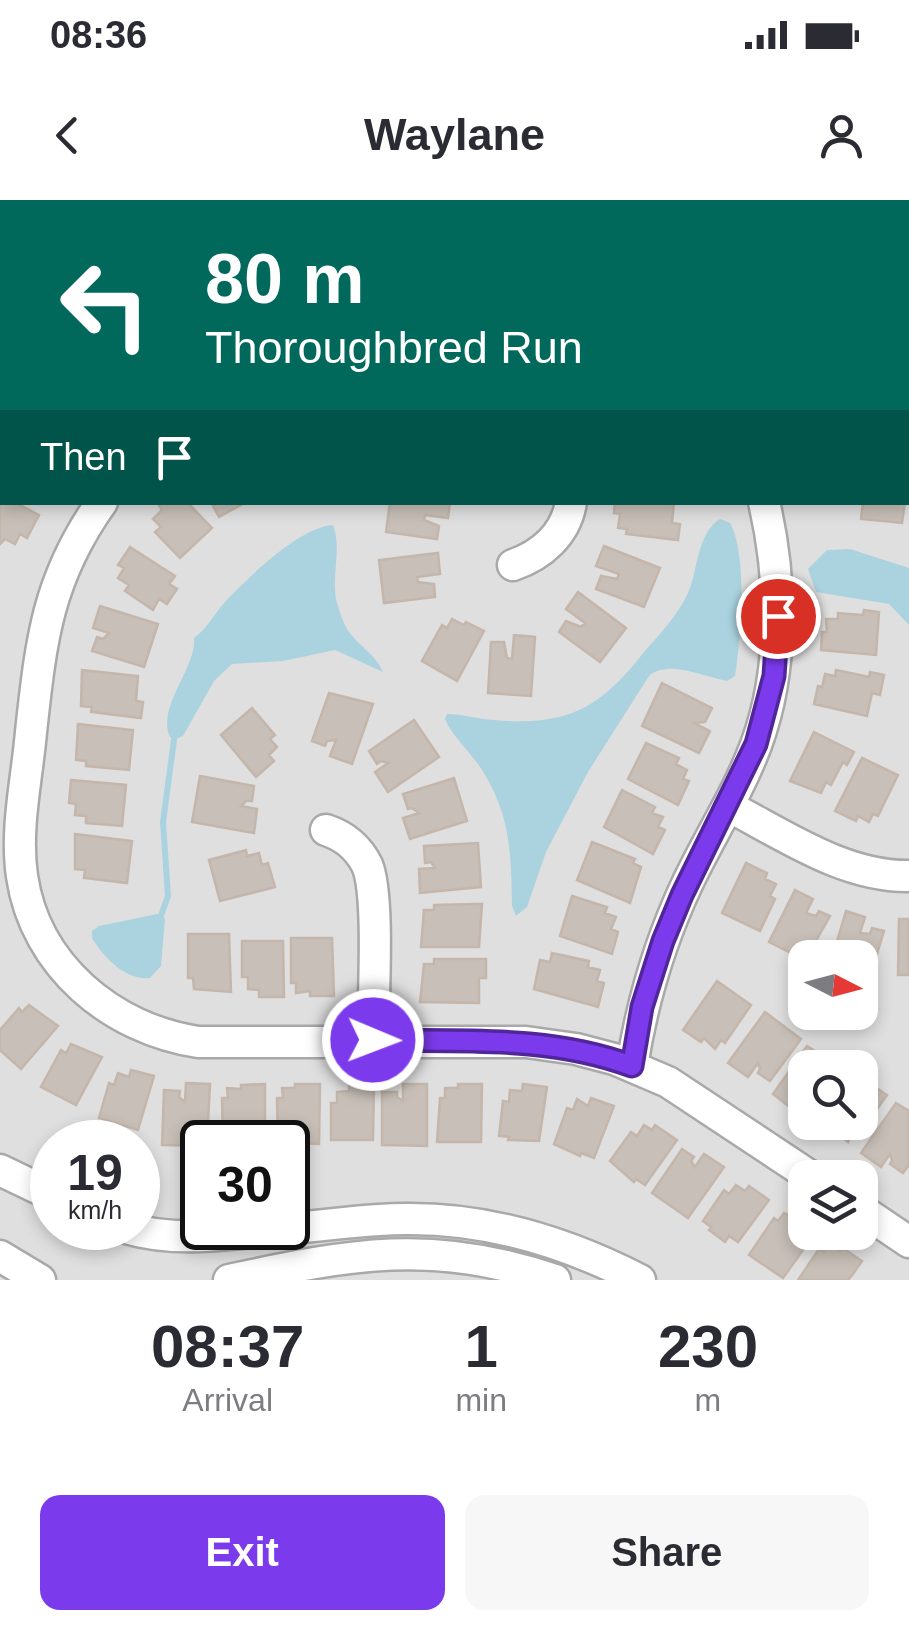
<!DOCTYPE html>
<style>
body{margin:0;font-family:Helvetica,sans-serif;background:#f7f7f7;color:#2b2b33;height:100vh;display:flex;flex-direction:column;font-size:38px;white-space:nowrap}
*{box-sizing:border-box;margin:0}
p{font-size:32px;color:#7c7c81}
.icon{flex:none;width:55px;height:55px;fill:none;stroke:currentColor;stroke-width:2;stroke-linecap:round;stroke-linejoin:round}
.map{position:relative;height:1080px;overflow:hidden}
.panel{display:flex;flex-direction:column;background:#fff;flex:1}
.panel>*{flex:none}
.top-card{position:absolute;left:0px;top:0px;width:910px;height:305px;box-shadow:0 5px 15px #0003;background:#00695c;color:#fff;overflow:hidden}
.needle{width:65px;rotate:96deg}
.buttons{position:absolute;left:788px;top:740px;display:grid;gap:20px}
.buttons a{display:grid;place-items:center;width:90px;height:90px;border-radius:20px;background:#fff;box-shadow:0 5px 15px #0003;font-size:50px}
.speed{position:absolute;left:30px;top:920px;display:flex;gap:20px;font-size:50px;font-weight:700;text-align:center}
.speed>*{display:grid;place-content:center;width:130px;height:130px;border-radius:50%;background:#fff;box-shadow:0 5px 15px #0003;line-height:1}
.speed small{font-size:25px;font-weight:400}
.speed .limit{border:5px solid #111;border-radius:15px;background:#fff;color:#111}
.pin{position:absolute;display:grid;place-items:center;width:85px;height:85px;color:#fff;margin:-42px;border:5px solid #fff;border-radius:50%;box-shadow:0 2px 10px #0007}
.me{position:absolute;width:110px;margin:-55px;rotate:91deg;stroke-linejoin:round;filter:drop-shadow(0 0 8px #0008)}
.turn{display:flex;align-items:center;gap:35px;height:210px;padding:0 40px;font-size:45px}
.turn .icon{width:130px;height:130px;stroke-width:2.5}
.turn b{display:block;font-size:70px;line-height:85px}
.then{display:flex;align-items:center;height:95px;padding:0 40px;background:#0003;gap:20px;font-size:38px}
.eta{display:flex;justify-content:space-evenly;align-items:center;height:170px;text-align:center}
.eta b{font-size:60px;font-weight:700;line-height:70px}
.primary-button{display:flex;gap:20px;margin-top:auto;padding:20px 40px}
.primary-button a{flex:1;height:115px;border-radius:20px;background:#7c3aed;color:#fff;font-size:40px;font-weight:700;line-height:115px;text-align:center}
.primary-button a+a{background:#f7f7f7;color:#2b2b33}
.status{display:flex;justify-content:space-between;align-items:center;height:70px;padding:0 50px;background:#fff;direction:ltr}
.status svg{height:28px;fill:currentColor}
header{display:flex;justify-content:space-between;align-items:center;height:130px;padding:0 40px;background:#fff;font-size:45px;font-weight:700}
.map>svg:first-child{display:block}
.residential{fill:#e0dfdf;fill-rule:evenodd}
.commercial{fill:#f2dad9}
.water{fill:#aad3df}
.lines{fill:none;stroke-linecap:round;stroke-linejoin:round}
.stream{stroke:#aad3df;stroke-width:6}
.building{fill:#c7bfb8;stroke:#c4b6ab;stroke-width:2.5}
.minor-casing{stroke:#a9a9a9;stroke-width:35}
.minor{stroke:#fff;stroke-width:30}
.route-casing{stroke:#51269a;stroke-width:25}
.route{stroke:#7c3aed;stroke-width:18}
</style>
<div class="status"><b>08:36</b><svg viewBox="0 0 49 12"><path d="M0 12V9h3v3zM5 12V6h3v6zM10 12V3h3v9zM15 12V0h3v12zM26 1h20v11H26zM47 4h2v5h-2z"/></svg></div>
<header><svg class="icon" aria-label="back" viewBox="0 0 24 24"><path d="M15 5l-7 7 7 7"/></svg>Waylane<svg class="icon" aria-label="person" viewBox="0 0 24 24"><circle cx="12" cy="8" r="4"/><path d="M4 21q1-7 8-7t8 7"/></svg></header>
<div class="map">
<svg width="909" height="1080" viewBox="0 0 909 1080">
<rect width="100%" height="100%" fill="#f2efe9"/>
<path class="residential" d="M0,0H308L2,2V302H908L909,93V1080H0ZM805,758H860V812H805ZM805,868H860V922H805ZM52,942H138V1028H52ZM202,942H288V1028H202ZM805,978H860V1032H805Z"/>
<path class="commercial" d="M308,0H909V77L908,2Z"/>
<path class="water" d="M720,319L730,323C748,355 741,439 735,476L727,481C703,477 669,459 649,476L588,572L546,652L527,707L516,716L512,706C511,653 511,616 482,570C471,552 453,538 445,519L447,514C463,514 478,519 493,520C564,526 597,511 640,457C658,435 679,416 690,388C698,366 698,333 720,319Z
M333,325C343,351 329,380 338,406C340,413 343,422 347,429C357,445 375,453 383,472L335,450L283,461L232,464L214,481L183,536L174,540L170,537C156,507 197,467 194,438C207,429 214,414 225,402C248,378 299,327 333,325Z
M850,349L909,368V425L889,404L816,392L808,369L827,350Z
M162,713L165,719L161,766L150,778C126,781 103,757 92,738V731L99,726Z"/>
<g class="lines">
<path class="stream" d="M162,713L168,696L163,622L174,540"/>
</g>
<path class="building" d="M0,295L2,302H14L39,315L27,338L20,334L15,344L5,339L0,344Z
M187,302L212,328L180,358L155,332L161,327L153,319L162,310L157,302Z
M211,302H246L219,317Z
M390,302H450L448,318L425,315L424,320L439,326L437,339L386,332Z
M615,302H674L672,323L680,324L678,340L626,334L627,329L618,328L620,314L614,313Z
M863,302H905L902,323L861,319Z
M604,346L660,368L644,407L596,389L601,376L617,379L619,374L596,366Z
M130,347L175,376L169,384L177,389L167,404L159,399L153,410L125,391L129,385L118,378L124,368L118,365Z
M438,353L440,374L417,377L418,382L434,384L435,397L384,403L379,360Z
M578,392L626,428L600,462L559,432L566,421L581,427L585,423L566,409Z
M100,406L158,424L144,467L92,451L97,437L103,439L109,433L93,428Z
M864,410L879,412L876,455L821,450L822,432H827L826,419H838V413L863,415Z
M452,419L464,425L466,422L484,431L457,481L422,461L442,425L447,428Z
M514,435L535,437L531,496L488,493L491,442H504L507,458L512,459Z
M82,470L138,476L136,501L143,502L141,518L91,512L92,507L81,506Z
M836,470L869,477L870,472L884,475L880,495L872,493L867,516L814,504L818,486L822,487L825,474L835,476Z
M662,483L712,508L705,522L694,523L710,531L699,553L642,526Z
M329,493L373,504L352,564L330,556L336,540L327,541L325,546L312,541Z
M252,508L275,535L270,539L277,547L269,555L274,561L256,577L221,535Z
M414,520L439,557L388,592L375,572L388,563L381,561L377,564L369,551Z
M78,524L133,530L129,570L86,566V561L76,560Z
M814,532L854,552L847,565L843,562L831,585L826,582L821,593L790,581Z
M646,543L679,558L676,564L687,570L683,579L689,581L678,605L628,579Z
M862,558L898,575L878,616L873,614L869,622L858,616L856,621L835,611Z
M200,576L254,586L252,601H246L241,606L257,609L254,633L192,622Z
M454,578L467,621L410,639L403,618L419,613L412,608L408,609L403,594Z
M71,580L126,585L122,626L86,623V616L75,615L76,604L69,603Z
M622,590L655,607L652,613L663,617L658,627L665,630L653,654L604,627Z
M75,634L132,641L127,683L84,678L85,670L75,669Z
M592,642L635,659L633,663L641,667L630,703L577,680Z
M478,643L481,687L420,693L419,669L435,668L431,662L425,663L424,646Z
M246,650L247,656L259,653L262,665L268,663L275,687L220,701L209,660Z
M746,663L767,673L765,679L776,684L770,696L775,699L760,731L722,713Z
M795,690L813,699L806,713L816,716L819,711L830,716L805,760L769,742Z
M572,696L607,707L605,713L616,717L611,729L618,732L612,754L560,736Z
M476,704H482L479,747H421L424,710H434V705Z
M846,711L865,717L860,733L870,734L872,728L884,731L869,780L860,778V758H832Z
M899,719H909V775H898Z
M188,734H229L231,792L194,789L193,778H188Z
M291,738H332L334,796H310V791L296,793V783H291Z
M242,741H283L284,797H259V790L248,789V777H242Z
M552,753L589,761L588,767L600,770L597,781L604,783L598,807L534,789L540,760L550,762Z
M434,759H486V778H479V803L420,802L424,764H434Z
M717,781L751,805L725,843L721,840L715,849L704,838L701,842L683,830Z
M29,805L58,826L21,869L0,850V830L19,808L22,812Z
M765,812L801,839L770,881L758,873L760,869L758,863L748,877L728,863Z
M71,844L102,857L76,905L41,887L61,850L66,853Z
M807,846L841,867L805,868L804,913L794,904L791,908L773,894Z
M131,870L154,876L138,930L99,918L109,883L114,885L118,873L129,877Z
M186,883L210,884L207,942H202V946L162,945L164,890L180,891L179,897L185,902Z
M860,883L870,889L872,885L887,895L858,936L853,933L848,942L837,933L834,937L816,923L860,922Z
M265,884V942H223L222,898H228L227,888L241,889V885Z
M295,884H320L319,944L278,942L277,898H283L282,888H295Z
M349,884H374L373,940H331V903H337V892L349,891Z
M403,884H427V946L382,945V892H397V897L403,901Z
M458,884H482L481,942H437L440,898H445V888H458Z
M523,884L547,887L539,941L508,940L509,937L499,936L503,901L509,902L510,890L522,891Z
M591,898L614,906L594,958L581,953L580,956L554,944L567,908L573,910L577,899L588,906Z
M896,903L909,911V965L903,973L890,964L892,960L890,954L881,967L861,953Z
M644,925L652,930L655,925L677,940L645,985L636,979L634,982L610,961L631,932L637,936Z
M682,949L694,957L691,961L695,967L704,954L724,967L688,1018L652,993Z
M736,985L745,991L749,986L769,1000L738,1042L729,1036L725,1042L709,1030L711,1027L703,1021L724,990L729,994Z
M784,1013L805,1022V1032H816L783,1078L749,1055L774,1018L778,1021Z
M829,1043L840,1051L843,1048L862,1061L853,1074L848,1080H798L819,1049L824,1052Z"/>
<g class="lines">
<defs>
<path id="minor" d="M908,225H909
M102,302C47,379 41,441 31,532C27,579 15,629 22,676C35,766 112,829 198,842H526L576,849L614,859L668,882L813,978
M513,365C542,355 566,334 571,302
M728,606C784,635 844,677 909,676
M326,630C344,636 358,647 367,665C380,694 373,803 373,840
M632,866C642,802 660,741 688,682C710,636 738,593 756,545C784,470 782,379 764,302
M0,970L52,995
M860,1009L909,1042
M126,1028C180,1044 237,1033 292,1028C330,1025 368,1019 406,1019C487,1018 568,1043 640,1080
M0,1056L40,1080
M229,1080C351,1054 432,1038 555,1080"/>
</defs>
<use href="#minor" class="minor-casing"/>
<use href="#minor" class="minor"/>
</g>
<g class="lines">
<defs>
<path id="route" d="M373,840C461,842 549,835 632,866L642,807L663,741L682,695L756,544L774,476L778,416"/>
</defs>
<use href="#route" class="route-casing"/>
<use href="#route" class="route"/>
</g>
</svg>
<div class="buttons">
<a><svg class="needle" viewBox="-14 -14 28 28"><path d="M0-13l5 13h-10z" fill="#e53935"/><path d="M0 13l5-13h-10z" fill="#7c7c81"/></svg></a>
<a><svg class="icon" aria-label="search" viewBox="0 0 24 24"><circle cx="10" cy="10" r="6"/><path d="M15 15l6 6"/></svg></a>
<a><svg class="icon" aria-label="layers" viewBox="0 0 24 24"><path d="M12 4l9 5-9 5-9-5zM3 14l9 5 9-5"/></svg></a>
</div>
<div class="speed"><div>19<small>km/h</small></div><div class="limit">30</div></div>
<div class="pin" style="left:778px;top:416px;background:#d93025"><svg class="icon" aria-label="arrive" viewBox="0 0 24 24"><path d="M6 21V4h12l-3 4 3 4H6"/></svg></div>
<svg class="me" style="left:373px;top:840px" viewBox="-20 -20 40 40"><circle r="17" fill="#7c3aed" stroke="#fff" stroke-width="3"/><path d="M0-11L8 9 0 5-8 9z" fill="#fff"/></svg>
<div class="top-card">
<div class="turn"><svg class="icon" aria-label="left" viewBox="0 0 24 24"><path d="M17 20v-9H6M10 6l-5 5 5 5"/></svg><div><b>80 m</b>Thoroughbred Run</div></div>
<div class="then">Then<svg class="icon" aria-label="arrive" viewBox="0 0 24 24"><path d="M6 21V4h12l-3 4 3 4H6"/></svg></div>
</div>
</div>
<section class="panel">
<div class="eta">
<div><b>08:37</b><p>Arrival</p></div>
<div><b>1</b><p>min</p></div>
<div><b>230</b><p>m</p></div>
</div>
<div class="primary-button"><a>Exit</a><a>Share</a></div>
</section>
